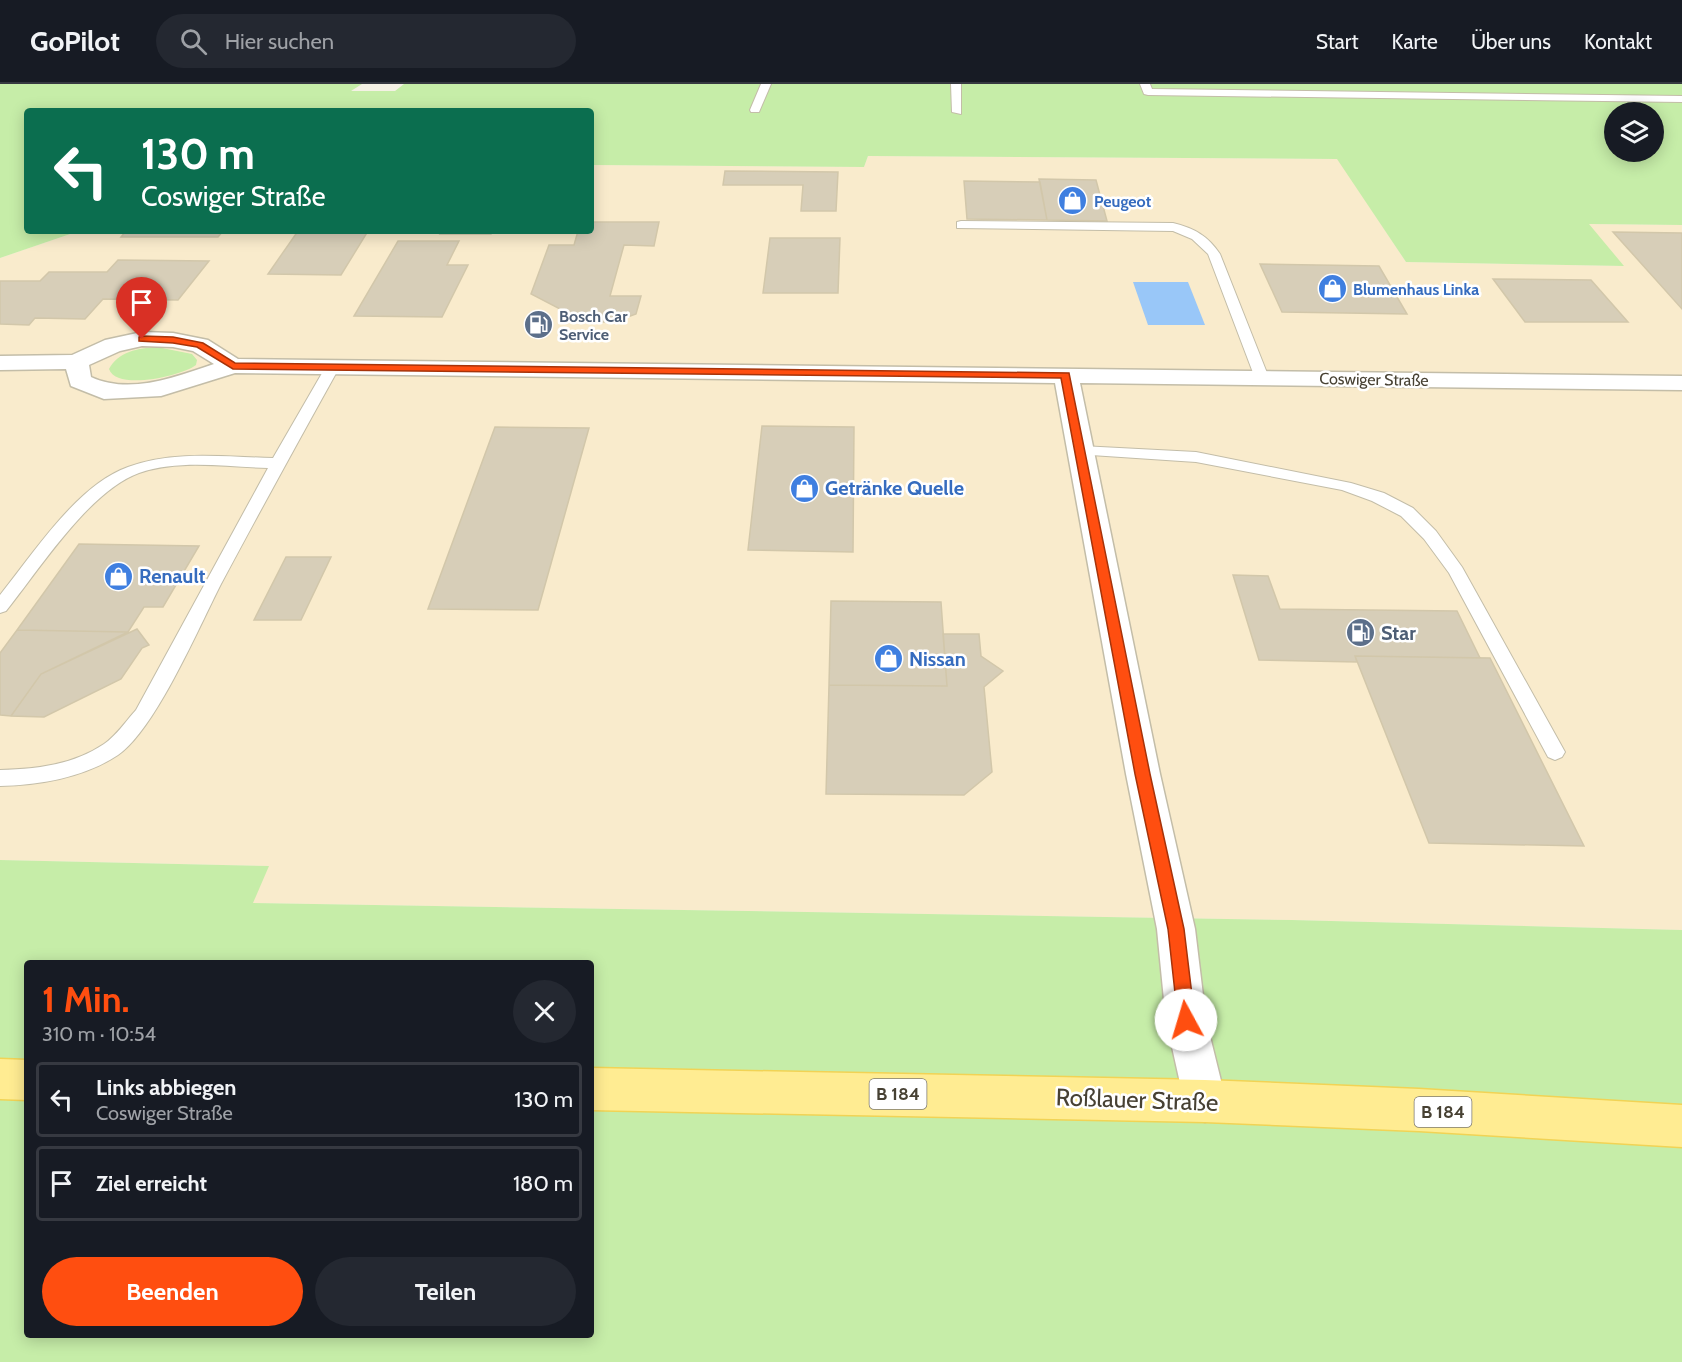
<!DOCTYPE html>
<html lang="de">
<meta charset="utf-8">
<style>
body{margin:0;font-family:Cabin,sans-serif;background:#242831;color:#f1f3f6;height:100vh;display:flex;flex-direction:column;font-size:22px;white-space:nowrap}
*{box-sizing:border-box;margin:0}
p{font-size:20px;color:#9ea1a6}
.icon{flex:none;width:33px;height:33px;fill:none;stroke:currentColor;stroke-width:2;stroke-linecap:round;stroke-linejoin:round}
.map{position:relative;flex:1;overflow:hidden}
.panel{position:absolute;left:24px;top:876px;width:570px;height:378px;display:flex;flex-direction:column;background:#171b24;border-radius:6px;box-shadow:0 3px 15px #0003}
.panel>*{flex:none}
.top-card{position:absolute;left:24px;top:24px;width:570px;height:126px;border-radius:6px;box-shadow:0 3px 15px #0003;background:#0b6e4f;color:#fff;overflow:hidden}
.buttons{position:absolute;left:1604px;top:18px;display:grid;gap:12px}
.buttons a{display:grid;place-items:center;width:60px;height:60px;border-radius:50%;background:#171b24;box-shadow:0 3px 15px #0003;font-size:30px}
.pin{position:absolute;display:grid;place-items:center;width:51px;height:51px;color:#fff;margin:-62px -26px;border-radius:50% 50% 50% 0;rotate:-45deg;box-shadow:0 0 6px #0007}
.pin .icon{rotate:45deg}
.me{position:absolute;width:66px;margin:-33px;rotate:354deg;stroke-linejoin:round;filter:drop-shadow(0 0 4px #0008)}
.turn{display:flex;align-items:center;gap:21px;height:126px;padding:0 18px;font-size:27px}
.turn .icon{width:78px;height:78px;stroke-width:2.5}
.turn b{display:block;font-size:42px;line-height:51px}
.round{display:grid;place-items:center;flex:none;width:63px;height:63px;border-radius:32px;background:#242831}
.headline{display:flex;align-items:center;justify-content:space-between;height:102px;padding:0 18px}
h1{font-size:36px;font-weight:700;line-height:45px;color:#ff4e10}
.button{display:flex;gap:12px;margin-top:auto;padding:12px 18px}
.button a{flex:1;height:69px;border-radius:36px;background:#ff4e10;color:#fff;font-size:24px;font-weight:700;line-height:69px;text-align:center}
.button a+a{background:#242831;color:#f1f3f6}
ul{padding:0;list-style:none}
li{display:flex;align-items:center;gap:18px;height:75px;margin:0 12px 9px;padding:0 6px;border:3px solid #363941;border-radius:6px}
li div{flex:1}
li b{display:block;font-size:22px}
li em{font-style:normal}
header{display:flex;align-items:center;gap:36px;box-sizing:border-box;height:84px;padding:0 30px;background:#171b24;border-bottom:2px solid #363941}
header strong{font-size:28px}
nav{display:flex;gap:33px;margin-inline-start:auto;font-size:21px}
.search{width:420px;height:54px;background:#242831;display:flex;align-items:center;gap:15px;box-sizing:border-box;padding:0 21px;border-radius:33px;color:#9ea1a6;font-size:22px}
.map>svg:first-child{display:block}
.commercial{fill:#f9ebcc}
.green{fill:#c6eda8;fill-rule:evenodd}
.water{fill:#99c7f8}
.building{fill:#d7ceb8;stroke:#d2c7aa;stroke-width:1.5}
.lines{fill:none;stroke-linecap:round;stroke-linejoin:round}
.service-casing{stroke:#c3bda8;stroke-width:2}
.minor-casing{stroke:#c3bda8;stroke-width:3}
.primary-casing{stroke:#f1d355;stroke-width:3}
.service{fill:#fff;fill-rule:evenodd}
.minor{fill:#fff;fill-rule:evenodd}
.primary{fill:#ffec92;fill-rule:evenodd}
.route{fill:#ff4e10;stroke:#a6330a;stroke-width:1.5}
.labels{text-anchor:middle;stroke-width:5;stroke-linejoin:round;paint-order:stroke}
.far-shop-label{font-size:16px;font-weight:bold;fill:#366cbe;stroke:#fff;text-anchor:start}
.far-service-label{font-size:16px;font-weight:bold;fill:#4e5e75;stroke:#fff;text-anchor:start}
.far-street-label{font-size:16px;fill:#474133;stroke:#fff}
.shield{fill:#fff;stroke:#7e7a70;stroke-width:1.5}
.shield-label{font-size:18px;font-weight:bold;fill:#474133}
.shop-label{font-size:20px;font-weight:bold;fill:#366cbe;stroke:#fff;text-anchor:start}
.service-label{font-size:20px;font-weight:bold;fill:#4e5e75;stroke:#fff;text-anchor:start}
.near-street-label{font-size:24px;fill:#474133;stroke:#fff}
</style>
<header>
<strong>GoPilot</strong>
<div class="search"><svg class="icon" aria-label="search" viewBox="0 0 24 24"><circle cx="10" cy="10" r="6"/><path d="M15 15l6 6"/></svg>Hier suchen</div>
<nav><a>Start</a><a>Karte</a><a>Über uns</a><a>Kontakt</a></nav>
</header>
<div class="map">
<svg width="1682" height="1278" viewBox="0 0 1682 1278">
<rect width="100%" height="100%" fill="#f4f1e4"/>
<path class="commercial" d="M868,72L1338,75L1406,178L1623,182L1588,140L1682,141V846L1292,836L252,819L268,782L0,776V174L79,147H591V81L864,83Z"/>
<path class="green" d="M0,0H362L351,7H395L404,0H1682V141L1589,140L1624,182L1406,178L1337,75L868,72L864,83L591,81V27H27V147H79L0,174ZM1614,28H1653V68H1614Z
M157,263L192,270L197,276L196,281C182,292 116,307 109,285C118,268 138,264 157,263Z
M0,776L269,782L253,819L1292,836L1682,846V1278H0ZM27,879H591V1251H27Z"/>
<path class="water" d="M1133,198H1188L1205,241H1148Z"/>
<path class="building" d="M725,87L838,88L836,127H801L803,101H723Z
M1039,95L1096,96L1107,137L1047,136Z
M964,97L1040,98L1047,136L967,135Z
M591,138H659L654,162L624,161L610,212H641L636,230L614,238H585L531,210L549,161H574L578,147H591Z
M126,147H223L218,153H121Z
M298,147H368L341,191L268,190Z
M442,147H492L491,150H440Z
M1613,148L1682,149V225Z
M770,154H840L838,209H763Z
M398,157H459L447,181H468L442,233L354,232Z
M118,176L209,177L178,216L103,215L85,235L35,234L29,241L0,240V197H40L49,188H107Z
M1260,180L1379,182L1407,230L1282,228Z
M1493,195L1591,196L1628,238H1525Z
M762,342L854,343L853,468L748,466Z
M495,343L589,344L538,526L428,525Z
M79,460L199,462L163,523H144L128,548L17,546Z
M286,473H331L301,536H254Z
M1233,491L1268,492L1280,525L1457,527L1480,574L1355,572L1357,578L1259,576Z
M831,517L941,518L947,602L829,601Z
M137,545L149,561L142,564L121,595L44,633L11,632L41,590Z
M17,546L128,548L41,590L11,632L0,631V569Z
M943,550H979L981,572L1003,587L984,603L992,688L964,711L826,710L829,601L947,602Z
M1355,572L1490,574L1584,762L1429,759Z"/>
<g class="lines">
<defs>
<path id="service" d="M761,0H771L759,28H751L750,26Z
M951,0H961V30L952,28Z
M1140,0H1150L1152,5L1682,12V18L1148,11L1144,10Z
M961,137L1173,139C1194,144 1208,152 1220,170L1269,294L1262,298L1255,294L1208,170L1192,155L1173,147L957,144V138Z
M332,280L339,284C299,356 260,427 221,500C199,543 155,646 118,671C83,694 40,701 0,702V686C36,685 73,681 104,660C116,652 126,637 136,626L268,384C227,383 179,375 139,389C89,407 39,486 6,527L0,529V511C33,470 77,401 128,383C173,366 226,373 273,374L325,284Z
M1081,362L1196,368L1351,399L1384,409L1413,424L1436,447L1462,483L1565,668L1562,673L1555,676L1548,673L1449,489L1424,455L1401,432L1372,417L1342,406L1196,378L1076,370L1073,367Z"/>
<path id="minor" d="M142,248L173,249L208,256L238,275L1682,292V306L1080,299L1160,690L1195,845L1206,936L1226,1017L1220,1032L1205,1038L1190,1032L1184,1017L1166,936L1157,845L1126,690L1055,299L235,289L161,312L104,315L71,302L66,285L0,286V272L72,271L105,256ZM142,262L173,263L193,267L214,280C175,293 130,311 91,293L89,281L120,267Z"/>
<path id="primary" d="M0,975L27,976V1016L0,1015Z
M591,984L1205,996L1419,1005L1682,1021V1063L1419,1047L1205,1038L591,1026Z"/>
</defs>
<use href="#service" class="service-casing"/>
<use href="#minor" class="minor-casing"/>
<use href="#primary" class="primary-casing"/>
<use href="#service" class="service"/>
<use href="#minor" class="minor"/>
<use href="#primary" class="primary"/>
</g>
<path class="route" d="M142,252L173,253L203,259L235,279L1069,289L1150,690L1184,845L1195,936L1192,942L1186,944L1180,942L1178,936L1168,845L1135,690L1061,294L233,285L197,263L173,259L139,257V253Z"/>
<defs>
<symbol id="shop-disc" viewBox="-11 -11 22 22"><circle r="9.5" fill="#3f7fe0" stroke="#fff"/><path d="M-5-2.5h2.3a2.7 3.5 0 0 1 5.4 0H5L5.5 6h-11ZM-1.5-2.5h3a1.5 2.3 0 0 0-3 0Z" fill="#fff"/></symbol>
<symbol id="fuel-disc" viewBox="-11 -11 22 22"><circle r="9.5" fill="#5c6f8a" stroke="#fff"/><path d="M-5.5-6h7V0h2V4h1.3V-2.5L3-4.5l.8-.8L6-3V5H2.5V1h-1V6h-7ZM-4.2-4.7v3.2H.2V-4.7Z" fill="#fff"/></symbol>
</defs>
<g fill-rule="evenodd">
<use href="#shop-disc" x="1056" y="100" width="33" height="33"/>
<use href="#shop-disc" x="1316" y="188" width="33" height="33"/>
<use href="#fuel-disc" x="522" y="224" width="33" height="33"/>
<use href="#shop-disc" x="788" y="388" width="33" height="33"/>
<use href="#shop-disc" x="102" y="476" width="33" height="33"/>
<use href="#fuel-disc" x="1344" y="532" width="33" height="33"/>
<use href="#shop-disc" x="872" y="558" width="33" height="33"/>
</g>
<g class="labels">
<g class="far-shop-label">
<text x="1094" y="123">Peugeot</text>
<text x="1353" y="211">Blumenhaus Linka</text>
</g>
<g class="far-service-label">
<text x="559" y="238">Bosch Car<tspan x="559" dy="18">Service</tspan></text>
</g>
<g class="far-street-label">
<text transform="translate(1374 295) rotate(1)" y="6">Coswiger Straße</text>
</g>
<g class="shield">
<rect x="869.5" y="995" width="57" height="30" rx="4.5"/>
<rect x="1414.5" y="1013" width="57" height="30" rx="4.5"/>
</g>
<g class="shield-label">
<text x="898" y="1016">B 184</text>
<text x="1443" y="1034">B 184</text>
</g>
<g class="shop-label">
<text x="825" y="411">Getränke Quelle</text>
<text x="139" y="499">Renault</text>
<text x="909" y="582">Nissan</text>
</g>
<g class="service-label">
<text x="1381" y="556">Star</text>
</g>
<g class="near-street-label">
<text transform="translate(1137 1016) rotate(2)" y="8">Roßlauer Straße</text>
</g>
</g>
</svg>
<div class="buttons">
<a><svg class="icon" aria-label="layers" viewBox="0 0 24 24"><path d="M12 4l9 5-9 5-9-5zM3 14l9 5 9-5"/></svg></a>
</div>
<div class="pin" style="left:142px;top:255px;background:#d93025"><svg class="icon" aria-label="arrive" viewBox="0 0 24 24"><path d="M6 21V4h12l-3 4 3 4H6"/></svg></div>
<svg class="me" style="left:1186px;top:936px" viewBox="-20 -20 40 40"><circle r="19" fill="#fff"/><path d="M0-13L10 11 0 6-10 11z" fill="#ff4e10"/></svg>
<div class="top-card">
<div class="turn"><svg class="icon" aria-label="left" viewBox="0 0 24 24"><path d="M17 20v-9H6M10 6l-5 5 5 5"/></svg><div><b>130 m</b>Coswiger Straße</div></div>
</div>
<section class="panel">
<div class="headline"><div><h1>1 Min.</h1><p>310 m · 10:54</p></div><a class="round"><svg class="icon" aria-label="close" viewBox="0 0 24 24"><path d="M6 6l12 12M18 6L6 18"/></svg></a></div>
<ul>
<li><svg class="icon" aria-label="left" viewBox="0 0 24 24"><path d="M17 20v-9H6M10 6l-5 5 5 5"/></svg><div><b>Links abbiegen</b><p>Coswiger Straße</p></div><em>130 m</em></li>
<li><svg class="icon" aria-label="arrive" viewBox="0 0 24 24"><path d="M6 21V4h12l-3 4 3 4H6"/></svg><div><b>Ziel erreicht</b></div><em>180 m</em></li>
</ul>
<div class="button"><a>Beenden</a><a>Teilen</a></div>
</section>
</div>
